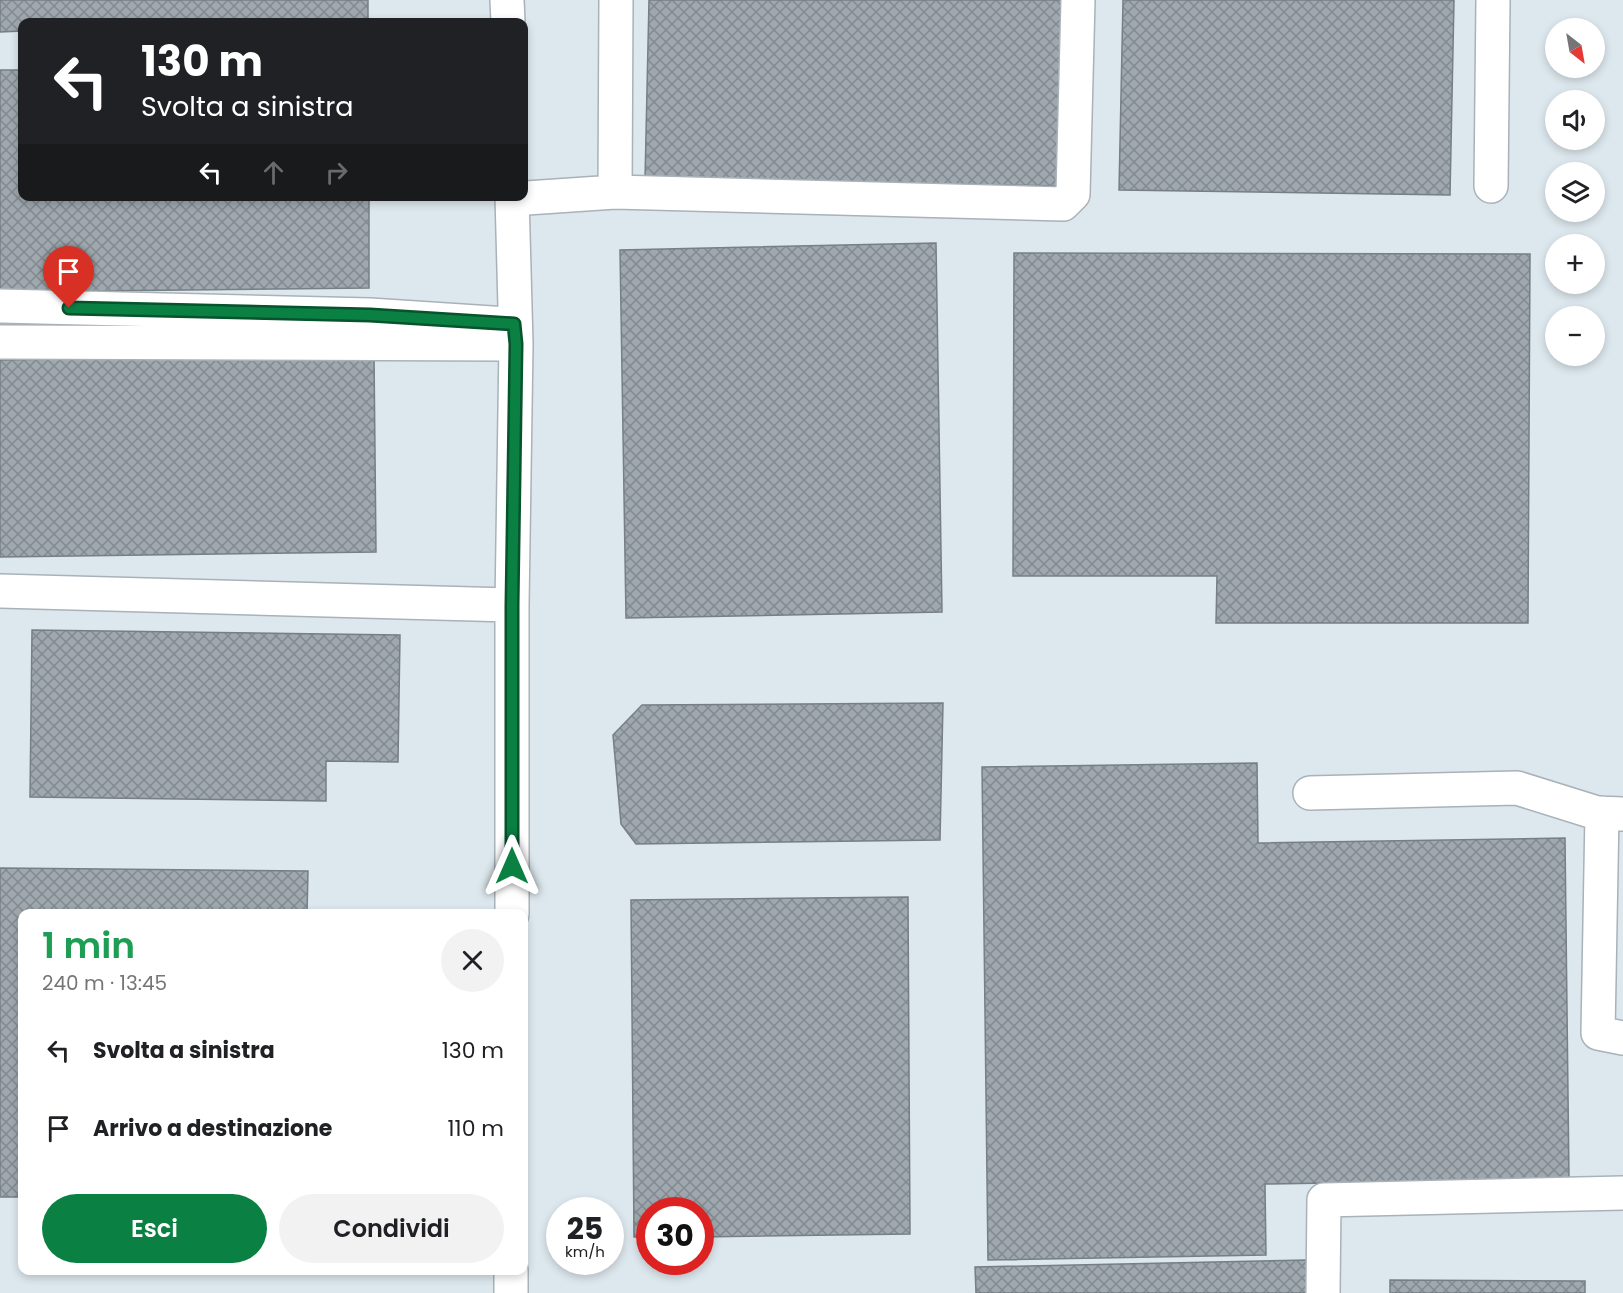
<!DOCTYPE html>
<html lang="it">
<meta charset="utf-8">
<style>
body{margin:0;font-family:Poppins,sans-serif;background:#f2f2f2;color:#202124;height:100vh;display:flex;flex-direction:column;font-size:22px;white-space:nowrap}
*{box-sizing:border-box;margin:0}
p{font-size:20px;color:#757577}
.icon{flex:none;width:33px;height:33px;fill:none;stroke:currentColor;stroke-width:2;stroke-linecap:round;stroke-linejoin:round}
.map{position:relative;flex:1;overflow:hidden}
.details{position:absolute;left:18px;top:909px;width:510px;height:366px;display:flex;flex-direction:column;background:#fff;border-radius:12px;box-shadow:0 3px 9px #0003}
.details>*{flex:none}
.guide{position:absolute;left:18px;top:18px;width:510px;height:183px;border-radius:12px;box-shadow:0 3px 9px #0003;background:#202124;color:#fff;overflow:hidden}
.needle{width:39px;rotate:149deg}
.buttons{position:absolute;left:1545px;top:18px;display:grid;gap:12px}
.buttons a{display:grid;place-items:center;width:60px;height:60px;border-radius:50%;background:#fff;box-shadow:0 3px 9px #0003;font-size:30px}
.speed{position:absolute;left:546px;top:1197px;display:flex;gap:12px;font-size:30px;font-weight:700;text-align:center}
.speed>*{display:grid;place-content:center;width:78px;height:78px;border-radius:50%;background:#fff;box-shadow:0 3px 9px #0003;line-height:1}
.speed small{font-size:15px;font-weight:400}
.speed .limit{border:9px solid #d22;background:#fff;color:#111}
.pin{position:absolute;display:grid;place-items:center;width:51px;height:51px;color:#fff;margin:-62px -26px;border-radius:50% 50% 50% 0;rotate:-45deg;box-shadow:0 0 6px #0007}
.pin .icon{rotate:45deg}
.me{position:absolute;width:66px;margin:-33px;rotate:0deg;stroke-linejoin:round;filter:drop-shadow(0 0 4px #0008)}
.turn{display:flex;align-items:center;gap:21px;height:126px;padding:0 24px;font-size:27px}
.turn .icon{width:78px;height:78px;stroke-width:2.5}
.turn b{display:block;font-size:42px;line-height:51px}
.lanes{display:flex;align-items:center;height:57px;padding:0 24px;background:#0003;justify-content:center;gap:30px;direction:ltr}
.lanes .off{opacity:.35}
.round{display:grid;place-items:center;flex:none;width:63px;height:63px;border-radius:32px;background:#f2f2f2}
.overview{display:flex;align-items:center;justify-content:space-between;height:102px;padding:0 24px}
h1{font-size:36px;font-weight:600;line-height:45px;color:#1e9e55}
.cta{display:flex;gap:12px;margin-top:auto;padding:12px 24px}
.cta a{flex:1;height:69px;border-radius:36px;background:#0b8043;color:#fff;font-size:24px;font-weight:600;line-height:69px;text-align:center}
.cta a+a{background:#f2f2f2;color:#202124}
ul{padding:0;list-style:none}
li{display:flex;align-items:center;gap:18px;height:78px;padding:0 24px}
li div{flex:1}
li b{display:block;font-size:22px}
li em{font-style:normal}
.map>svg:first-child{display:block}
.building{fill:url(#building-cross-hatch);stroke:#757f84;stroke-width:1.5}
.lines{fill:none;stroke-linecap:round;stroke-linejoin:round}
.minor-casing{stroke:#a8b2b8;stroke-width:36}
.minor{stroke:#fff;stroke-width:33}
.route-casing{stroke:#07532c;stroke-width:15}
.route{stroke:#0b8043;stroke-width:10}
</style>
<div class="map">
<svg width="1623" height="1293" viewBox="0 0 1623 1293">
<defs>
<pattern id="building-cross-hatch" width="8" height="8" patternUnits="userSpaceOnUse" patternTransform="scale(1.5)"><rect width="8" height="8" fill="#9ea8ae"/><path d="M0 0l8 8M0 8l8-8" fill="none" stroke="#828a8f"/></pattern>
</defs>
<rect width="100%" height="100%" fill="#dde8ee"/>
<path class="building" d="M0,0H368V22H22V31L0,32Z
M649,0H1067L1063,186L645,179Z
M1123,0H1454L1450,195L1119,190Z
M0,70H22V196H369V288L0,292Z
M936,243L942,612L626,618L620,250Z
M1014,253L1530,254L1528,623H1216L1217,576H1013Z
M374,354L376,552L0,557V360Z
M32,630L400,635L398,762L326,761V801L30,797Z
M943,703L940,840L636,844L621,824L613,735L642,705Z
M1257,763L1258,843L1565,838L1569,1179L1265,1184L1266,1255L988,1260L982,767Z
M0,868L308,871L307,914H22V1197H0Z
M908,897L910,1234L700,1237V1210H650V1237H634L631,900Z
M1307,1260V1293H976L975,1267Z
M1390,1280L1585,1281V1293H1390Z"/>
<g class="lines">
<defs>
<path id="minor" d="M507,0L508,22
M1491,186L1493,0
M615,192L1063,204L1073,194L1078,0
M512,196L516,344L512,605V914
M512,199L615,192L616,0
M0,306L370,315L507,324
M0,342L516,344
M0,591L512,605
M1310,793L1517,788L1597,813L1623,814
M1602,813L1598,1033L1623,1038
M511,1293V1270
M1323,1293L1324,1200L1623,1193"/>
</defs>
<use href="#minor" class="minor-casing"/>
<use href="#minor" class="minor"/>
</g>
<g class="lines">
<defs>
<path id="route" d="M69,308L370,315L514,324L516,344L512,605V866"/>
</defs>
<use href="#route" class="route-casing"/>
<use href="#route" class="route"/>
</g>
</svg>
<div class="buttons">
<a><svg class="needle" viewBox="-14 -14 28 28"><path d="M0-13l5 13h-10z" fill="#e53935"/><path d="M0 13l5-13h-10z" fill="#757577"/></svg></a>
<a><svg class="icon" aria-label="sound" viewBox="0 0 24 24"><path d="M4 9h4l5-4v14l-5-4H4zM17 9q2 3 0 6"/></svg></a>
<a><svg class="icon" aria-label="layers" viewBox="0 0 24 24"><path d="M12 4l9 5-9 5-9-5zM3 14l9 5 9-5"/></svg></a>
<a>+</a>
<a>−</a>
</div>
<div class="speed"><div>25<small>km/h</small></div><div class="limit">30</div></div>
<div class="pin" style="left:69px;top:308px;background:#d93025"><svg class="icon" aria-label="arrive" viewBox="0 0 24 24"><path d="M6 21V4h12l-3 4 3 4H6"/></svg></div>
<svg class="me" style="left:512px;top:866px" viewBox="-20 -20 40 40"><path d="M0-17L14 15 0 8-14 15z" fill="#0b8043" stroke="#fff" stroke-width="4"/></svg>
<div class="guide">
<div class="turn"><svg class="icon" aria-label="left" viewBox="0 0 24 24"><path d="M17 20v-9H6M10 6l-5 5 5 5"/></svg><div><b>130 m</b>Svolta a sinistra</div></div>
<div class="lanes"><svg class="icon" aria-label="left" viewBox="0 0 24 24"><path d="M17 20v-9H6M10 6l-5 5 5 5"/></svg><svg class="icon off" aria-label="ahead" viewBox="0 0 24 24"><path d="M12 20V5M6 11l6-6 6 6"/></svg><svg class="icon off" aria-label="right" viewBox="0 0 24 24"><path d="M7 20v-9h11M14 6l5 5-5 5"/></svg></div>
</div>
<section class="details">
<div class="overview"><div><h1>1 min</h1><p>240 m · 13:45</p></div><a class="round"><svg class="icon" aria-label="close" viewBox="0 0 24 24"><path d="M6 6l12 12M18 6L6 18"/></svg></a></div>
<ul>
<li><svg class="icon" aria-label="left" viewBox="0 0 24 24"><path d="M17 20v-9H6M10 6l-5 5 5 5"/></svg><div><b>Svolta a sinistra</b></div><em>130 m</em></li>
<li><svg class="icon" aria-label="arrive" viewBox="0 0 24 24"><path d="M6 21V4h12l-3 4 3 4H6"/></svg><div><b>Arrivo a destinazione</b></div><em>110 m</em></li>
</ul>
<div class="cta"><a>Esci</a><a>Condividi</a></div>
</section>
</div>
